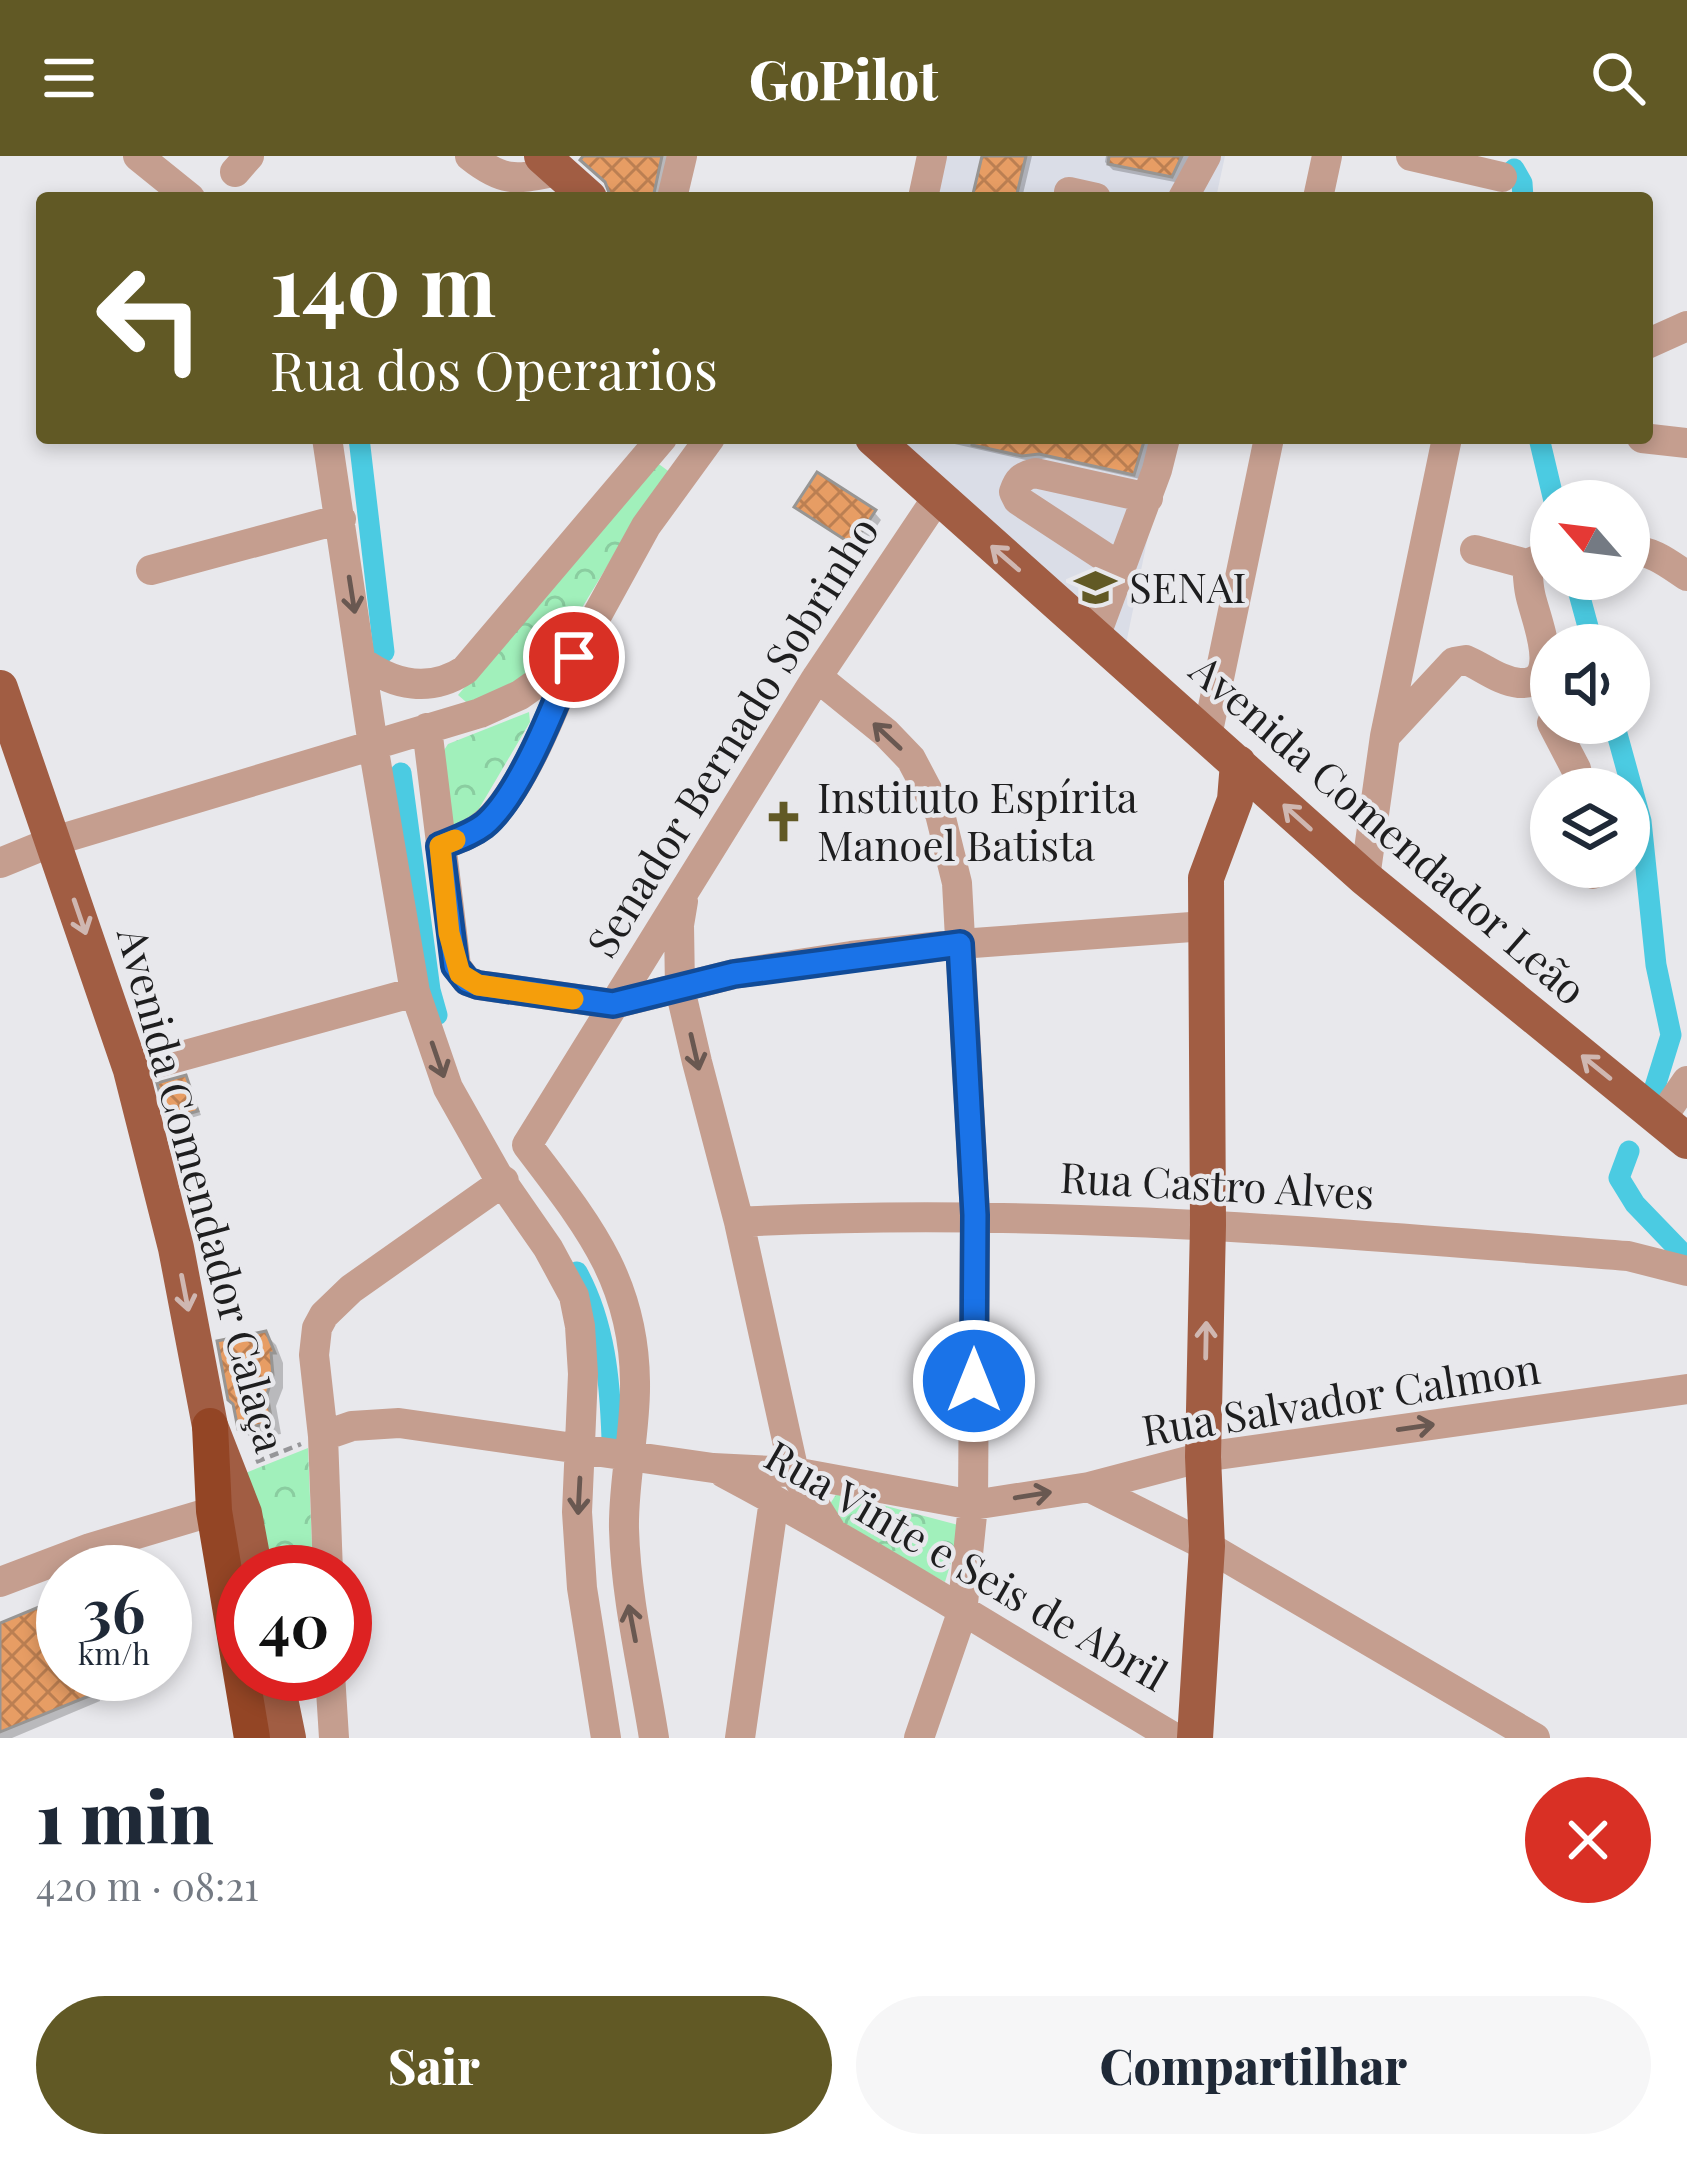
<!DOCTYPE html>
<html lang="pt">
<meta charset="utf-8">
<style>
body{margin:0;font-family:"Playfair Display",serif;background:#f6f6f7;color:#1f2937;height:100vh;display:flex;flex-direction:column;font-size:45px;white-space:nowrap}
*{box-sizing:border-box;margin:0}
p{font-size:39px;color:#747a83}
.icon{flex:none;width:66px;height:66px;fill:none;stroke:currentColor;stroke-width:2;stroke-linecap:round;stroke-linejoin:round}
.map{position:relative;height:1582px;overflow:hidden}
.details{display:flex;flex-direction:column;background:#fff;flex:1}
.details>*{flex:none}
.top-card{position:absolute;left:36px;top:36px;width:1617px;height:252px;border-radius:12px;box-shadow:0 6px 18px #0003;background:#615925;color:#fff;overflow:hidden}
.needle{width:78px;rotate:298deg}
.fabs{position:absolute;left:1530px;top:324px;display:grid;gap:24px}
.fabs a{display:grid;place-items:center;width:120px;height:120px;border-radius:50%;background:#fff;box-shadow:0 6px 18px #0003;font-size:60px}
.speed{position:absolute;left:36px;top:1389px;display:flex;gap:24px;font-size:60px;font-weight:700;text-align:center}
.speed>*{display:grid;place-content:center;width:156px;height:156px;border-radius:50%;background:#fff;box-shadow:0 6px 18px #0003;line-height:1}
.speed small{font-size:30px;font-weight:400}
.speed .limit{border:18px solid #d22;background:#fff;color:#111}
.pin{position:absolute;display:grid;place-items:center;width:102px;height:102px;color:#fff;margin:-51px;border:6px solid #fff;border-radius:50%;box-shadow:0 3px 12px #0007}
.me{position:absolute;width:132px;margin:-66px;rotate:0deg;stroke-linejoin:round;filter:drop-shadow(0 0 9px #0008)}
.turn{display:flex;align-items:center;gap:42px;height:252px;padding:0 36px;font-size:54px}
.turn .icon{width:156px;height:156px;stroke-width:2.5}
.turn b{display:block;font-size:84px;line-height:102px}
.round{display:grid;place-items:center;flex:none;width:126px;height:126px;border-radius:63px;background:#f6f6f7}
.summary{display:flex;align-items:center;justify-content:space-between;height:204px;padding:0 36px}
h1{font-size:72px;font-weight:800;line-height:90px}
.button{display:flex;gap:24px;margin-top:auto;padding:24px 36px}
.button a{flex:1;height:138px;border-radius:72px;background:#615925;color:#fff;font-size:48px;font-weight:800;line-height:138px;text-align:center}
.button a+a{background:#f6f6f7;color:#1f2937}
header{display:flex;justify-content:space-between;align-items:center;height:156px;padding:0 36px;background:#615925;color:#fff;font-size:54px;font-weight:800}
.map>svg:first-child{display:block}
.built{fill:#dadde7}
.park{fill:url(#park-crowns)}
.shadow{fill:#0003}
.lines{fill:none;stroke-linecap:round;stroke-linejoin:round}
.canal{stroke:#4bcbe2;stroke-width:21}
.building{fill:url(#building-cross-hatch);stroke:#979593;stroke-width:3}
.path{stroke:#969699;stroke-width:4.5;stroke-dasharray:9 6;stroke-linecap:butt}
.minor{stroke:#c59e8f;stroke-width:30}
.major{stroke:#a15d43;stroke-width:36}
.highway{stroke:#934525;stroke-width:36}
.oneway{stroke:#cfb7b1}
.oneway2{stroke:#695851}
.route-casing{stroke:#114b97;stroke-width:30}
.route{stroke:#1a73e8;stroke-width:21}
.slow{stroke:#f59e0b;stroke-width:21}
.labels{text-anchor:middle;stroke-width:9;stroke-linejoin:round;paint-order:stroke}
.poi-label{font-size:42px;fill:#1e1e1f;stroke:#e8e8ec;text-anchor:start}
.street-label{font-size:42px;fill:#1e1e1f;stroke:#e8e8ec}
</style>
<header><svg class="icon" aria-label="menu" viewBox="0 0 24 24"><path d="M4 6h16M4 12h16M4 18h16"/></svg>GoPilot<svg class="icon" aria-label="search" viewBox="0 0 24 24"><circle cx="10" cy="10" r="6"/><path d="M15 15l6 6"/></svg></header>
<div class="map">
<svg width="1687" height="1582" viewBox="0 0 1687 1582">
<defs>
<pattern id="park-crowns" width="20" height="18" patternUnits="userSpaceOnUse" patternTransform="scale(3)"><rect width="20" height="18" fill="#a1f0bb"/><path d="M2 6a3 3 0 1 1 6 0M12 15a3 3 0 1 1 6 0" fill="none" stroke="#8acda0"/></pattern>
<pattern id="building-cross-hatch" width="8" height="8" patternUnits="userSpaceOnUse" patternTransform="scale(3)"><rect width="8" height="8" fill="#e79d64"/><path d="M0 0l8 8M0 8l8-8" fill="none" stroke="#bb7f52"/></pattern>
</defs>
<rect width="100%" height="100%" fill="#e8e8ec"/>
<path class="built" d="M944,0H1225L1216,42H935Z
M899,282H1168L1126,488Z"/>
<path class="park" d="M656,306L671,317L623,384L548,508L473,552L458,539Z
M529,556L530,566L470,668L454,676L439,602L448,588Z
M308,1292L313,1416H263L243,1318Z
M837,1337L962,1370L945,1426L836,1366L828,1351Z"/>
<path class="shadow" d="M587,0H678L665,42H613V33Z
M985,0H1032L1022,42H976Z
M1106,0H1190L1180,27L1113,14L1105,6Z
M928,282H1151L1140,323L1047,302L1030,305Z
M874,356L881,364L861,394L806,358Z
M186,922L201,959L174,967L170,962Z
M265,1178L276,1189L283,1207V1232L276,1250L281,1278L252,1283L241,1272Z
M63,1444V1518H96L100,1545L12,1582H0V1470Z"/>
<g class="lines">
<path class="canal" d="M1514,13L1522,27L1523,42
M359,282L384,496
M1539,282L1554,345
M1575,423L1593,489
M1614,567L1641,665L1656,809L1671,879L1654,934
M401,617L430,834L437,859
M1629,995L1619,1022L1635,1048L1687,1102
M577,1116C605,1167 610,1225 612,1283"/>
</g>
<path class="building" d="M583,0H662L653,42H611L605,26L580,4Z
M982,0H1026L1016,42H972Z
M1109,0H1182L1172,21L1108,8Z
M973,282H1145L1134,319L1039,298L1022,300L972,289Z
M817,316L876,354L853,389L794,351Z
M186,919L198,955L167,964L157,927Z
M266,1175L275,1197H271L273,1219L267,1238L272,1267L238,1273L233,1248L228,1244L217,1185Z
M63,1441V1518H89L94,1538L0,1576V1467Z"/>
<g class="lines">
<path class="path" d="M256,1306L301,1288"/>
<path class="minor" d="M138,0L190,42
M470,0C505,28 517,23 559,15
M1411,0L1502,21
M235,16L249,0
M1069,36L1096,42
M672,42L682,0
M923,42L932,0
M1183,42L1206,0
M1318,42L1327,0
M1647,188L1687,170
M327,282L373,589L415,836L448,932L496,1017L548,1092L574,1140L580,1170L583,1218L577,1356L582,1432L606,1582
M1642,282L1687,287
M1475,394L1527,408
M1629,394C1652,394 1669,408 1687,420
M1120,411L1018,344L1014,336C1018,324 1022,320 1035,317L1148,342
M151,414L341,363
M1095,481L1157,314L1165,282
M362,506C395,530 430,537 465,514L662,282
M817,521L886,577L911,603L940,658L957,727L975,1059L973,1349L962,1457L919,1582
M1552,567L1576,613L1581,633
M427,572L456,810L467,825L478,829L613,848L734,818L851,800L960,788L1205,770
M1388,577L1454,506L1466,504C1483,511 1499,525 1519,527C1567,530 1533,457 1530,437C1528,428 1528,418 1527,408L1551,398
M1207,580L1269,282
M440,690C455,684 471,679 483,669C521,639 557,546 574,501
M0,707L54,685L480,557L520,539L574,501L646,370L710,282
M1593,711V718
M1365,722L1385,580L1447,282
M683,745L679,769L680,833L697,906L739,1066L794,1316L830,1373
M131,914L415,836
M1661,963L1687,925
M739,1066C1036,1050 1332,1077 1628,1100L1687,1115
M323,1280L352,1270L399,1267L713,1312L794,1316L973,1349L1089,1331L1203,1301L1687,1233
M724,1317C878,1399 1025,1494 1175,1582
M1089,1331L1207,1390L1535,1582
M328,1416L323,1280L314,1199L317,1172L324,1159L351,1133L504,1025
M0,1426L90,1392L214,1355
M330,1518L334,1582
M654,1582C643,1512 626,1444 624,1373C623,1324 636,1275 635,1226C634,1123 586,1067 527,989L817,521L937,342
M740,1582L774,1344"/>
<path class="major" d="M542,0L589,42
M873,282L1365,722L1687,985
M0,532L131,914L176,1092L210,1270L244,1357L255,1416
M275,1518L288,1582
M1195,1582L1207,1390L1203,1301L1208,1069L1206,722L1235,644L1238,607"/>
<path class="highway" d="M210,1270L214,1355L252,1582"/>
</g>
<defs><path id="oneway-shaft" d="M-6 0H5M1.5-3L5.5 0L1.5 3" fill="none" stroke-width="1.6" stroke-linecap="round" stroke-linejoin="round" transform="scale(3)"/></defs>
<g class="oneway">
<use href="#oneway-shaft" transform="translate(1005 402) rotate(-139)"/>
<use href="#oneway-shaft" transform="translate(1297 661) rotate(-138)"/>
<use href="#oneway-shaft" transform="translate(80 761) rotate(71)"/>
<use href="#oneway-shaft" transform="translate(1596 911) rotate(-141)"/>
<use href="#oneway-shaft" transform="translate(185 1137) rotate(79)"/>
<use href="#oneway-shaft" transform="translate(1206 1184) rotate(-89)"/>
</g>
<g class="oneway2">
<use href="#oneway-shaft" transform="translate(352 439) rotate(81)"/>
<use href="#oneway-shaft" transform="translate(887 580) rotate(-137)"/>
<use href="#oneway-shaft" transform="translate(695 896) rotate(77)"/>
<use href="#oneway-shaft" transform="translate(438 904) rotate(71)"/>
<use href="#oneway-shaft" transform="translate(1416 1271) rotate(-8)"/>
<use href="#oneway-shaft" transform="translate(1033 1339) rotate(-9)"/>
<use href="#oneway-shaft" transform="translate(579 1340) rotate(93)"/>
<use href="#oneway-shaft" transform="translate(632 1467) rotate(-101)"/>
</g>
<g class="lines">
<defs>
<path id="route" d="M574,501C556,546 521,638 484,669C471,679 455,684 440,690L455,810L467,825L478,829L613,848L734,818L960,788L975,1059L974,1225"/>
</defs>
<use href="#route" class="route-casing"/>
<use href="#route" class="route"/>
<path class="slow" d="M455,684L440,690L449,777L460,818L478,829L573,843"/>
</g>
<defs>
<symbol id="school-bare" viewBox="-9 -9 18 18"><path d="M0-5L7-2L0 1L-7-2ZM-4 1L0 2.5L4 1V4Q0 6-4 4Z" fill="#615925" stroke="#e8e8ec" stroke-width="2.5" paint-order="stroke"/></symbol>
<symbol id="church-bare" viewBox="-9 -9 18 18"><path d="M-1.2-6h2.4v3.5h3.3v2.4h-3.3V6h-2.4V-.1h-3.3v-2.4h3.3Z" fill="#615925" stroke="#e8e8ec" stroke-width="2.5" paint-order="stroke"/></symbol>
</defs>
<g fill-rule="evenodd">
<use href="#school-bare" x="1066" y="402" width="59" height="59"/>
<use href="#church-bare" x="754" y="636" width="59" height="59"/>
</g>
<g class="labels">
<g class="poi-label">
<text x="1129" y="447">SENAI</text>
<text x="817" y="657">Instituto Espírita<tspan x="817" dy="48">Manoel Batista</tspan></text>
</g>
<g class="street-label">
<text transform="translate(733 581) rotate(-58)" y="15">Senador Bernado Sobrinho</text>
<text transform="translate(1388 674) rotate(41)" y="15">Avenida Comendador Leão</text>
<text transform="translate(1217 1030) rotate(3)" y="15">Rua Castro Alves</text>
<text transform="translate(201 1034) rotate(75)" y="15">Avenida Comendador Calaça</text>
<text transform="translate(1341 1244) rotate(-9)" y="15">Rua Salvador Calmon</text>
<text transform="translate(966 1410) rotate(30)" y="15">Rua Vinte e Seis de Abril</text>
</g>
</g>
</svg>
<div class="fabs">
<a><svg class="needle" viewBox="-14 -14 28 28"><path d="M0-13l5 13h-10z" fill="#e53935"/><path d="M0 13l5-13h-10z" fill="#747a83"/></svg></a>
<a><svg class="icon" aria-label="sound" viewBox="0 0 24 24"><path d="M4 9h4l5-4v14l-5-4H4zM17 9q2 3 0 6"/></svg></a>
<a><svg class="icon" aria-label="layers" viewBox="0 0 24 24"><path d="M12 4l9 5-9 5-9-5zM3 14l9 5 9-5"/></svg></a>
</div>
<div class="speed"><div>36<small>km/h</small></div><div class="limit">40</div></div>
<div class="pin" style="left:574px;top:501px;background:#d93025"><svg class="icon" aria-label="arrive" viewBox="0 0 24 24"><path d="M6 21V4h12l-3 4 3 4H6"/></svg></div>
<svg class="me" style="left:974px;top:1225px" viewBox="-20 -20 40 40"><circle r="17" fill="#1a73e8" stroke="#fff" stroke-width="3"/><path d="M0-11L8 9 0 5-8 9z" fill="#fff"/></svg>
<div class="top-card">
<div class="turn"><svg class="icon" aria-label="left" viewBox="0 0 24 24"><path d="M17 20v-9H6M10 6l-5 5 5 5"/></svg><div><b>140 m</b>Rua dos Operarios</div></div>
</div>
</div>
<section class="details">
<div class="summary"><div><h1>1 min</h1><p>420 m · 08:21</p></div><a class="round" style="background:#d93025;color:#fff"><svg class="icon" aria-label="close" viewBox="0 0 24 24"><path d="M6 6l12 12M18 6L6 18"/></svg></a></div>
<div class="button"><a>Sair</a><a>Compartilhar</a></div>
</section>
